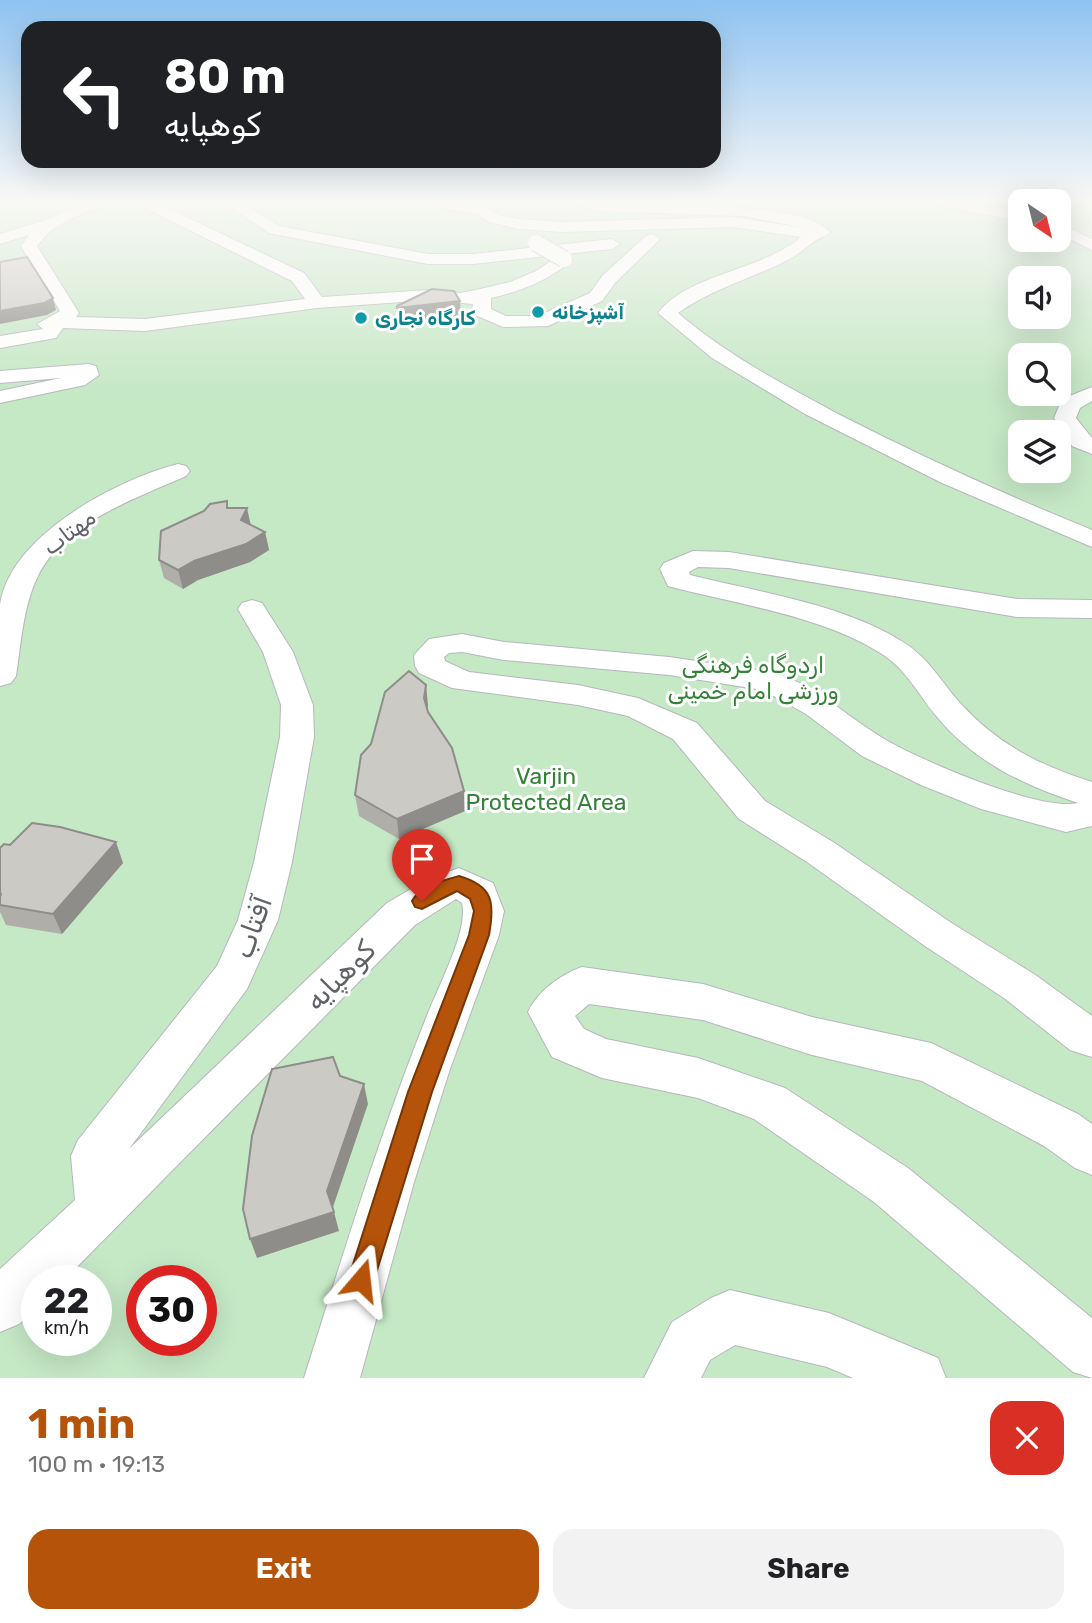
<!DOCTYPE html>
<meta charset="utf-8">
<style>
body{margin:0;font-family:Rubik,Vazirmatn,sans-serif;background:#f2f2f2;color:#202124;height:100vh;display:flex;flex-direction:column;font-size:26px;white-space:nowrap}
*{box-sizing:border-box;margin:0}
p{font-size:23px;color:#757577}
.icon{flex:none;width:38px;height:38px;fill:none;stroke:currentColor;stroke-width:2;stroke-linecap:round;stroke-linejoin:round}
.map{position:relative;height:1378px;overflow:hidden}
.sheet{display:flex;flex-direction:column;background:#fff;flex:1}
.sheet>*{flex:none}
.banner{position:absolute;left:21px;top:21px;width:700px;height:147px;border-radius:21px;box-shadow:0 7px 28px #0002;background:#202124;color:#fff;overflow:hidden}
.needle{width:46px;rotate:145deg}
.buttons{position:absolute;left:1008px;top:189px;display:grid;gap:14px}
.buttons a{display:grid;place-items:center;width:63px;height:63px;border-radius:14px;background:#fff;box-shadow:0 7px 28px #0002;font-size:35px}
.speed{position:absolute;left:21px;top:1265px;display:flex;gap:14px;font-size:35px;font-weight:700;text-align:center}
.speed>*{display:grid;place-content:center;width:91px;height:91px;border-radius:50%;background:#fff;box-shadow:0 7px 28px #0002;line-height:1}
.speed small{font-size:18px;font-weight:400}
.speed .limit{border:10px solid #d22;background:#fff;color:#111}
.pin{position:absolute;display:grid;place-items:center;width:60px;height:60px;color:#fff;margin:-72px -30px;border-radius:50% 50% 50% 0;rotate:-45deg;box-shadow:0 0 7px #0007}
.pin .icon{rotate:45deg}
.me{position:absolute;width:77px;margin:-38px;rotate:17deg;stroke-linejoin:round;filter:drop-shadow(0 0 5px #0008)}
.turn{display:flex;align-items:center;gap:24px;height:147px;padding:0 28px;font-size:32px}
.turn .icon{width:91px;height:91px;stroke-width:2.5}
.turn b{display:block;font-size:49px;line-height:60px}
.round{display:grid;place-items:center;flex:none;width:74px;height:74px;border-radius:21px;background:#f2f2f2}
.headline{display:flex;align-items:center;justify-content:space-between;height:119px;padding:0 28px}
h1{font-size:42px;font-weight:700;line-height:52px;color:#b45309}
.action{display:flex;gap:14px;margin-top:auto;padding:14px 28px}
.action a{flex:1;height:80px;border-radius:21px;background:#b45309;color:#fff;font-size:28px;font-weight:700;line-height:80px;text-align:center}
.action a+a{background:#f2f2f2;color:#202124}
.map>svg:first-child{display:block}
.green{fill:#c5e8c5;fill-rule:evenodd}
.lines{fill:none;stroke-linecap:round;stroke-linejoin:round}
.minor-casing{stroke:#b5b8bc;stroke-width:2}
.minor{fill:#fff;fill-rule:evenodd}
.minor-bridge-casing{stroke:#b5b8bc;stroke-width:18;stroke-linecap:butt}
.minor-bridge{stroke:#fff;stroke-width:16}
.wall{fill:#afaea9}
.shaded-wall{fill:#8f8d8a}
.building{fill:#cccac5;stroke:#8f8d8a;stroke-width:2}
.route{fill:#b45309;stroke:#753606;stroke-width:2}
.culture-dot{fill:#0f9aa8;stroke:#fff;stroke-width:2.5}
.labels{text-anchor:middle;stroke-width:6;stroke-linejoin:round;paint-order:stroke}
.far-culture-label{font-size:19px;font-weight:bold;fill:#0d838f;stroke:#fff;text-anchor:start}
.street-label{font-size:23px;fill:#5f6368;stroke:#fff}
.park-label{font-size:23px;fill:#348238;stroke:#fff}
.near-street-label{font-size:28px;fill:#5f6368;stroke:#fff}
</style>
<div class="map">
<svg width="1092" height="1378" viewBox="0 0 1092 1378">
<rect width="100%" height="100%" fill="#f1efe8"/>
<path class="green" d="M0,201H1092V1378H0ZM1020,201H1059V240H1020ZM1020,278H1059V317H1020ZM1020,355H1059V394H1020ZM1020,432H1059V471H1020ZM37,1281H96V1340H37ZM142,1281H201V1340H142Z"/>
<g class="lines">
<defs>
<path id="minor" d="M89,201H113L68,220L49,232L37,246L79,313L76,317L145,319L305,299L292,281L145,208L143,205L148,201L155,202L304,273L322,297L429,290L460,293L476,290L510,282L536,271L558,256H570L572,259L570,262C546,282 520,291 491,298V309L506,316H538L590,293L603,275L646,236L652,234L660,239L615,283L602,301L548,326L503,327L475,315L472,311L473,304L429,300L317,308L145,331L63,328L56,338L0,348V336L43,329L37,324L60,311L21,246L29,235L0,244V234L46,220Z
M222,201H239L279,226L428,254H473L612,239L620,244L612,249L473,264H428L269,233Z
M453,201L486,207L499,215L519,219L562,222L733,217L805,228L744,216L596,211L571,201C587,201 603,204 619,205C663,207 802,200 830,232L827,235C813,239 801,254 786,261C750,279 712,289 678,313C727,355 784,385 840,415C922,457 1006,495 1092,530V547L942,483L805,414L712,358L658,313C687,274 764,270 801,237L733,227L562,232L519,229L489,222L477,214L431,206L424,202Z
M932,201H961L1020,214V222L939,205Z
M1059,223L1092,239V250L1059,234Z
M89,364L96,366L99,375L85,385L0,403V391L61,378L0,383V371Z
M1092,387V401L1080,408L1076,418L1092,438V454L1072,446L1054,418L1062,399Z
M178,464L186,466L190,471L186,476C135,499 64,522 38,576C23,606 21,644 16,676L11,683L0,686C0,659 0,631 0,605C9,536 118,479 178,464Z
M693,551L729,552L1017,599L1092,600V618L1017,617L729,568L698,567L689,572L690,575C758,592 843,604 903,642C929,658 941,682 961,704C997,744 1041,766 1092,782V826L1066,832L981,809L921,785L862,756L806,714L763,690L669,675L504,660L462,652L449,653L444,657L445,661L469,672L578,685L638,698L697,723L765,801L833,842L953,924L1034,974L1092,1016V1057L1070,1050L1004,998L925,946L807,862L739,819L673,739L628,716L578,705L452,688L419,673L415,666L414,655L429,639L462,634L504,642L669,657L771,672C815,684 848,718 886,740C922,761 1041,812 1078,803C1024,785 976,763 938,718C919,696 908,671 882,654C823,616 736,604 668,586L660,569L664,563Z
M252,600L262,603L293,652L313,705L314,737L292,862L278,920L247,989L129,1149L387,903L428,879L459,868L493,883L504,911L499,935L450,1069L414,1182L360,1378H304C343,1255 380,1133 428,1013C438,987 469,929 462,903L456,899L415,925L63,1281H37V1307L19,1324L0,1332V1269L75,1200L71,1156L78,1140L217,966L238,920L254,862L280,737L281,705L263,652L238,609L242,603Z
M582,967L703,984L812,1017L931,1043L1078,1114L1092,1124V1175L1075,1168L1044,1146L922,1081L812,1055L703,1020L589,1004L575,1016L584,1029L606,1039L698,1058L785,1088L908,1168L1092,1318V1378L1073,1372L874,1202L754,1119L698,1098L602,1078L552,1057L528,1012C538,991 560,975 582,967Z
M730,1290L829,1313L938,1358L946,1378H853L827,1367L735,1345L710,1360L701,1378H644L672,1322L711,1298Z"/>
</defs>
<use href="#minor" class="minor-casing"/>
<use href="#minor" class="minor"/>
<defs>
<path id="minor-bridge" d="M536,243L564,259"/>
</defs>
<use href="#minor-bridge" class="minor-bridge-casing"/>
<use href="#minor-bridge" class="minor-bridge"/>
</g>
<path class="wall" d="M227,501L228,508L250,525L265,532L269,550L250,562L198,580L183,589L164,578L159,560Z
M426,685L427,709L464,791L465,811L399,839L359,816L355,795L371,744Z
M0,848L123,863L62,934L6,925L0,912Z"/>
<path class="shaded-wall" d="M53,298L56,310L47,315L0,324V311Z
M460,301L461,316L398,322L397,308Z
M247,508L251,526L241,520Z
M265,532L269,550L250,562L198,580L183,589L178,570L194,561Z
M426,685L428,705L426,718L424,698Z
M464,791L465,811L399,839L397,819Z
M116,842L123,863L62,934L53,914Z
M364,1084L368,1104L332,1210L327,1191Z
M334,1212L339,1231L257,1258L250,1239Z"/>
<path class="building" d="M27,257L53,298L44,303L0,311V262Z
M432,289L454,291L460,301L397,308V306Z
M227,501V508H247L241,520L265,532L246,544L194,561L178,570L159,560L161,531L204,511L210,504Z
M409,671L426,685L424,698L428,712L452,748L464,791L397,819L355,795L361,755L371,744L385,692Z
M32,823L60,827L116,842L53,914L0,905V897L1,894L0,893V848L4,844L10,845Z
M333,1057L340,1076L364,1084L327,1191L334,1212L250,1239L243,1209L252,1136L272,1069Z"/>
<linearGradient id="sky" x2="0" y2="1"><stop stop-color="#8fc3f1"/><stop offset="0.51" stop-color="#f9f8f5"/><stop offset="1" stop-color="#f9f8f5" stop-opacity="0"/></linearGradient>
<rect width="1092" height="394" fill="url(#sky)"/>
<path class="route" d="M459,876C493,886 495,902 489,935L432,1092L374,1280L370,1289L361,1293L352,1289L348,1280L408,1092L469,935L474,911L470,899L457,891L422,909L415,907L412,901C420,886 444,880 459,876Z"/>
<g class="culture-dot">
<circle cx="538" cy="312" r="7"/>
<circle cx="361" cy="318" r="7"/>
</g>
<g class="labels">
<g class="far-culture-label">
<text x="552" y="319">آشپزخانه</text>
<text x="375" y="325">کارگاه نجاری</text>
</g>
<g class="street-label">
<text transform="translate(69 532) rotate(-37)" y="8">مهتاب</text>
</g>
<g class="park-label">
<text x="753" y="673">اردوگاه فرهنگی<tspan x="753" dy="26">ورزشی امام خمینی</tspan></text>
<text x="546" y="784">Varjin<tspan x="546" dy="26">Protected Area</tspan></text>
</g>
<g class="near-street-label">
<text transform="translate(252 927) rotate(-70)" y="10">آفتاب</text>
<text transform="translate(340 975) rotate(-45)" y="10">کوهپایه</text>
</g>
</g>
</svg>
<div class="buttons">
<a><svg class="needle" viewBox="-14 -14 28 28"><path d="M0-13l5 13h-10z" fill="#e53935"/><path d="M0 13l5-13h-10z" fill="#757577"/></svg></a>
<a><svg class="icon" aria-label="sound" viewBox="0 0 24 24"><path d="M4 9h4l5-4v14l-5-4H4zM17 9q2 3 0 6"/></svg></a>
<a><svg class="icon" aria-label="search" viewBox="0 0 24 24"><circle cx="10" cy="10" r="6"/><path d="M15 15l6 6"/></svg></a>
<a><svg class="icon" aria-label="layers" viewBox="0 0 24 24"><path d="M12 4l9 5-9 5-9-5zM3 14l9 5 9-5"/></svg></a>
</div>
<div class="speed"><div>22<small>km/h</small></div><div class="limit">30</div></div>
<div class="pin" style="left:422px;top:901px;background:#d93025"><svg class="icon" aria-label="arrive" viewBox="0 0 24 24"><path d="M6 21V4h12l-3 4 3 4H6"/></svg></div>
<svg class="me" style="left:361px;top:1280px" viewBox="-20 -20 40 40"><path d="M0-17L14 15 0 8-14 15z" fill="#b45309" stroke="#fff" stroke-width="4"/></svg>
<div class="banner">
<div class="turn"><svg class="icon" aria-label="left" viewBox="0 0 24 24"><path d="M17 20v-9H6M10 6l-5 5 5 5"/></svg><div><b>80 m</b>کوهپایه</div></div>
</div>
</div>
<section class="sheet">
<div class="headline"><div><h1>1 min</h1><p>100 m · 19:13</p></div><a class="round" style="background:#d93025;color:#fff"><svg class="icon" aria-label="close" viewBox="0 0 24 24"><path d="M6 6l12 12M18 6L6 18"/></svg></a></div>
<div class="action"><a>Exit</a><a>Share</a></div>
</section>
